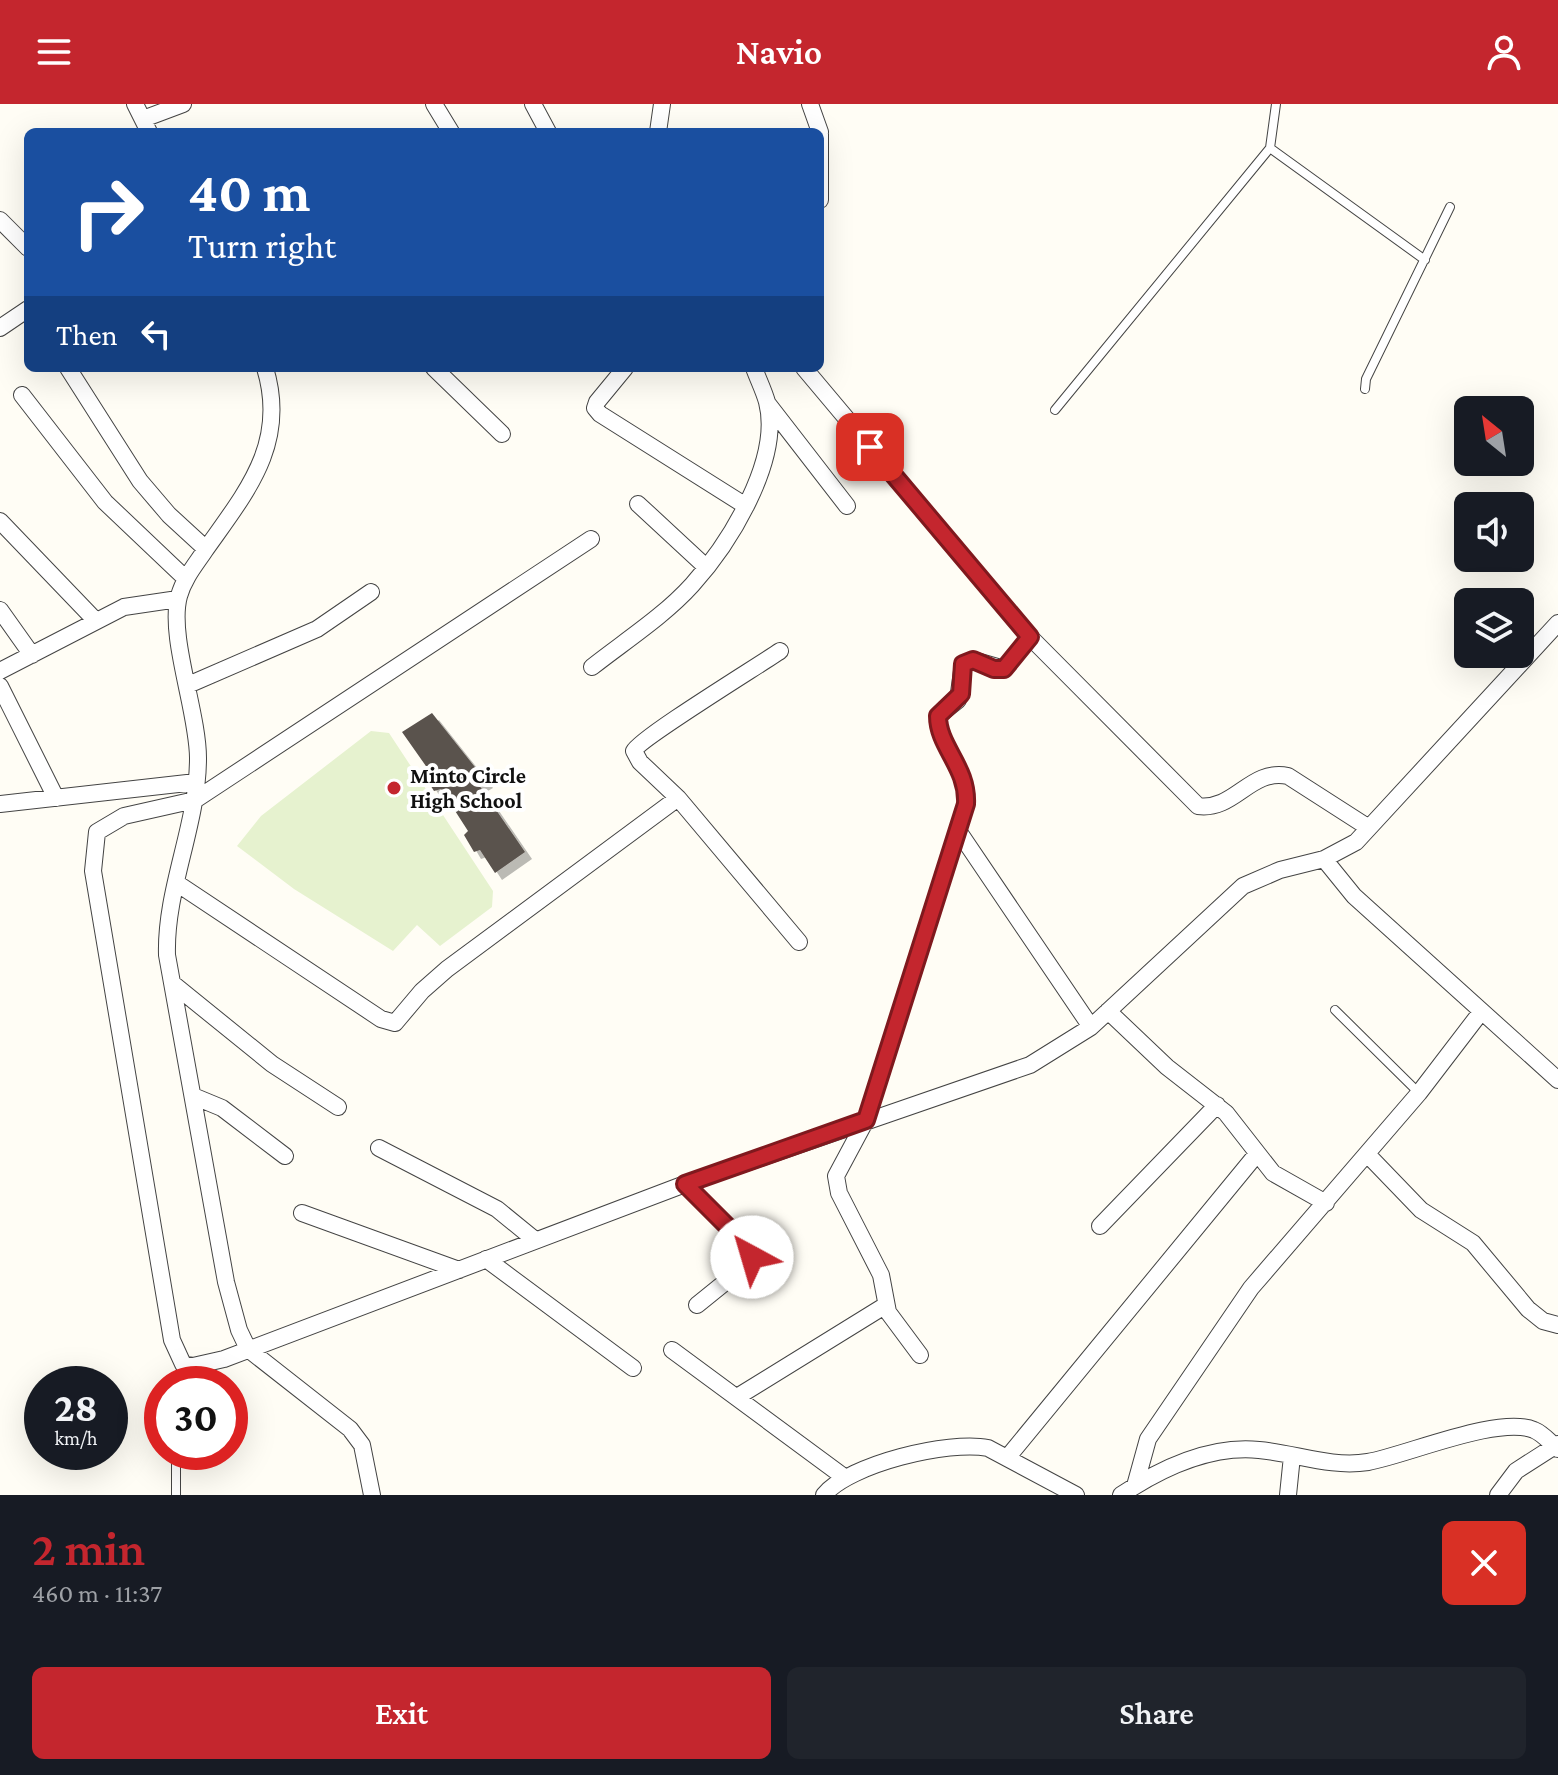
<!DOCTYPE html>
<meta charset="utf-8">
<style>
body{margin:0;font-family:"Crimson Pro",serif;background:#20242c;color:#f1f3f6;height:100vh;display:flex;flex-direction:column;font-size:30px;white-space:nowrap}
*{box-sizing:border-box;margin:0}
p{font-size:26px;color:#9ea1a6}
.icon{flex:none;width:44px;height:44px;fill:none;stroke:currentColor;stroke-width:2;stroke-linecap:round;stroke-linejoin:round}
.map{position:relative;height:1391px;overflow:hidden}
.panel{display:flex;flex-direction:column;background:#171b24;flex:1}
.panel>*{flex:none}
.guide{position:absolute;left:24px;top:24px;width:800px;height:244px;border-radius:12px;box-shadow:0 8px 32px #0002;background:#1a4fa0;color:#fff;overflow:hidden}
.needle{width:52px;rotate:330deg}
.buttons{position:absolute;left:1454px;top:292px;display:grid;gap:16px}
.buttons a{display:grid;place-items:center;width:80px;height:80px;border-radius:12px;background:#171b24;box-shadow:0 8px 32px #0002;font-size:40px}
.speed{position:absolute;left:24px;top:1262px;display:flex;gap:16px;font-size:40px;font-weight:700;text-align:center}
.speed>*{display:grid;place-content:center;width:104px;height:104px;border-radius:50%;background:#171b24;box-shadow:0 8px 32px #0002;line-height:1}
.speed small{font-size:20px;font-weight:400}
.speed .limit{border:12px solid #d22;background:#fff;color:#111}
.pin{position:absolute;display:grid;place-items:center;width:68px;height:68px;color:#fff;margin:-34px;border-radius:16px;box-shadow:0 4px 12px #0006}
.me{position:absolute;width:88px;margin:-44px;rotate:321deg;stroke-linejoin:round;filter:drop-shadow(0 0 6px #0008)}
.turn{display:flex;align-items:center;gap:28px;height:168px;padding:0 32px;font-size:36px}
.turn .icon{width:104px;height:104px;stroke-width:2.5}
.turn b{display:block;font-size:56px;line-height:68px}
.then{display:flex;align-items:center;height:76px;padding:0 32px;background:#0003;gap:16px;font-size:30px}
.round{display:grid;place-items:center;flex:none;width:84px;height:84px;border-radius:12px;background:#20242c}
.head{display:flex;align-items:center;justify-content:space-between;height:136px;padding:0 32px}
h1{font-size:48px;font-weight:600;line-height:60px;color:#c4262e}
.primary-button{display:flex;gap:16px;margin-top:auto;padding:16px 32px}
.primary-button a{flex:1;height:92px;border-radius:12px;background:#c4262e;color:#fff;font-size:32px;font-weight:600;line-height:92px;text-align:center}
.primary-button a+a{background:#20242c;color:#f1f3f6}
header{display:flex;justify-content:space-between;align-items:center;height:104px;padding:0 32px;background:#c4262e;color:#fff;font-size:36px;font-weight:600}
.map>svg:first-child{display:block}
.pitch{fill:#e6f2cf}
.building{fill:#5a524d;filter:url(#shadow)}
.lines{fill:none;stroke-linecap:round;stroke-linejoin:round}
.lane-casing{stroke:#444;stroke-width:10}
.street-casing{stroke:#444;stroke-width:18}
.lane{stroke:#fff;stroke-width:8}
.street{stroke:#fff;stroke-width:16}
.route-casing{stroke:#7f191e;stroke-width:20}
.route{stroke:#c4262e;stroke-width:14}
.poi-dot{fill:#c4262e;stroke:#fff;stroke-width:3}
.labels{text-anchor:middle;stroke-width:8;stroke-linejoin:round;paint-order:stroke}
.poi-label{font-size:22px;font-weight:bold;fill:#111;stroke:#fff;text-anchor:start}
</style>
<header><svg class="icon" aria-label="menu" viewBox="0 0 24 24"><path d="M4 6h16M4 12h16M4 18h16"/></svg>Navio<svg class="icon" aria-label="person" viewBox="0 0 24 24"><circle cx="12" cy="8" r="4"/><path d="M4 21q1-7 8-7t8 7"/></svg></header>
<div class="map">
<svg width="1558" height="1391" viewBox="0 0 1558 1391">
<defs>
<filter id="shadow"><feDropShadow dx="7" dy="7" stdDeviation="0" flood-color="#0004"/></filter>
</defs>
<rect width="100%" height="100%" fill="#fffdf5"/>
<path class="pitch" d="M371,627L389,629L493,787L492,803L440,842L417,821L393,847L294,785L237,742L261,712Z"/>
<path class="building" d="M432,609L486,677L479,681L525,748L495,769L480,746L474,748L464,731L468,727L441,685L434,687L422,668L428,665L402,628Z"/>
<g class="lines">
<defs>
<path id="lane" d="M1270,44L1425,156
M1365,285L1366,275L1450,103
M1055,306L1270,44L1276,0
M1335,906L1419,989
M182,1280L183,1260
M176,1348V1391"/>
<path id="street" d="M135,0L149,28
M434,0L451,28
M533,0L548,28
M810,0L820,28
M143,15L183,0
M658,28L662,0
M820,30V96
M0,116L28,144
M0,224L28,205
M68,264L140,377L169,411L206,445
M265,264C288,339 247,387 206,445C196,460 184,474 179,492C168,532 198,608 198,654C198,721 165,785 167,851L226,1178L239,1226L248,1245L350,1325L362,1341L372,1391
M434,264L502,330
M625,264L597,298L595,304L600,310L746,402
M804,264L1030,533L1198,702C1235,707 1250,664 1288,672L1369,724
M22,291L105,398L185,474
M768,300L847,402
M638,400L706,463
M0,417L96,517
M591,435L195,696L124,712L97,728L93,767L172,1236L183,1260L193,1262L224,1255L685,1080L1030,961L1091,923L1243,782L1280,766L1324,755L1356,738L1558,519
M0,506L32,551
M780,547C758,562 639,635 634,647L640,658L678,694L799,838
M592,563C625,537 664,512 692,481C729,440 782,356 767,298C764,287 758,275 754,264
M0,567L124,503L178,495
M188,581L317,525L371,488
M0,582L56,694
M0,700L196,678
M959,728L1091,923
M1324,755L1354,792L1558,976
M178,780L381,915L395,919L422,887L447,865L678,694
M172,879L272,960L338,1003
M1108,907L1167,963L1226,1009L1273,1069L1326,1099
M193,992L222,1004L285,1052
M379,1044L497,1105L535,1136
M1367,1050L1421,1106L1473,1139L1528,1205L1543,1217L1558,1221
M685,1080L748,1143L752,1153L749,1159L697,1201
M302,1109L459,1166
M1100,1122L1217,1001
M486,1155L633,1264
M672,1246L844,1373
M920,1251L888,1208L881,1171L839,1089L836,1072L866,1016L966,700C968,663 938,642 938,612L958,596L963,560L973,556L1004,565L1030,533
M737,1293L886,1201
M1007,1354L1256,1051
M1135,1382L1148,1335L1251,1184L1419,989L1481,908
M824,1391C849,1360 949,1336 988,1344L1076,1391
M1121,1391C1160,1365 1210,1341 1259,1346C1295,1349 1330,1364 1368,1358C1407,1351 1499,1311 1534,1326C1544,1330 1550,1339 1558,1345
M1288,1391L1292,1352
M1498,1391L1516,1367L1558,1340"/>
</defs>
<use href="#lane" class="lane-casing"/>
<use href="#street" class="street-casing"/>
<use href="#lane" class="lane"/>
<use href="#street" class="street"/>
</g>
<g class="lines">
<defs>
<path id="route" d="M752,1153L748,1143L685,1080L866,1016L966,700C968,663 938,643 938,612L961,590L963,560L973,556L994,565H1004L1030,533L870,343"/>
</defs>
<use href="#route" class="route-casing"/>
<use href="#route" class="route"/>
</g>
<circle class="poi-dot" cx="394" cy="684" r="8"/>
<g class="labels">
<g class="poi-label">
<text x="410" y="679">Minto Circle<tspan x="410" dy="25">High School</tspan></text>
</g>
</g>
</svg>
<div class="buttons">
<a><svg class="needle" viewBox="-14 -14 28 28"><path d="M0-13l5 13h-10z" fill="#e53935"/><path d="M0 13l5-13h-10z" fill="#9ea1a6"/></svg></a>
<a><svg class="icon" aria-label="sound" viewBox="0 0 24 24"><path d="M4 9h4l5-4v14l-5-4H4zM17 9q2 3 0 6"/></svg></a>
<a><svg class="icon" aria-label="layers" viewBox="0 0 24 24"><path d="M12 4l9 5-9 5-9-5zM3 14l9 5 9-5"/></svg></a>
</div>
<div class="speed"><div>28<small>km/h</small></div><div class="limit">30</div></div>
<div class="pin" style="left:870px;top:343px;background:#d93025"><svg class="icon" aria-label="arrive" viewBox="0 0 24 24"><path d="M6 21V4h12l-3 4 3 4H6"/></svg></div>
<svg class="me" style="left:752px;top:1153px" viewBox="-20 -20 40 40"><circle r="19" fill="#fff"/><path d="M0-13L10 11 0 6-10 11z" fill="#c4262e"/></svg>
<div class="guide">
<div class="turn"><svg class="icon" aria-label="right" viewBox="0 0 24 24"><path d="M7 20v-9h11M14 6l5 5-5 5"/></svg><div><b>40 m</b>Turn right</div></div>
<div class="then">Then<svg class="icon" aria-label="left" viewBox="0 0 24 24"><path d="M17 20v-9H6M10 6l-5 5 5 5"/></svg></div>
</div>
</div>
<section class="panel">
<div class="head"><div><h1>2 min</h1><p>460 m · 11:37</p></div><a class="round" style="background:#d93025;color:#fff"><svg class="icon" aria-label="close" viewBox="0 0 24 24"><path d="M6 6l12 12M18 6L6 18"/></svg></a></div>
<div class="primary-button"><a>Exit</a><a>Share</a></div>
</section>
